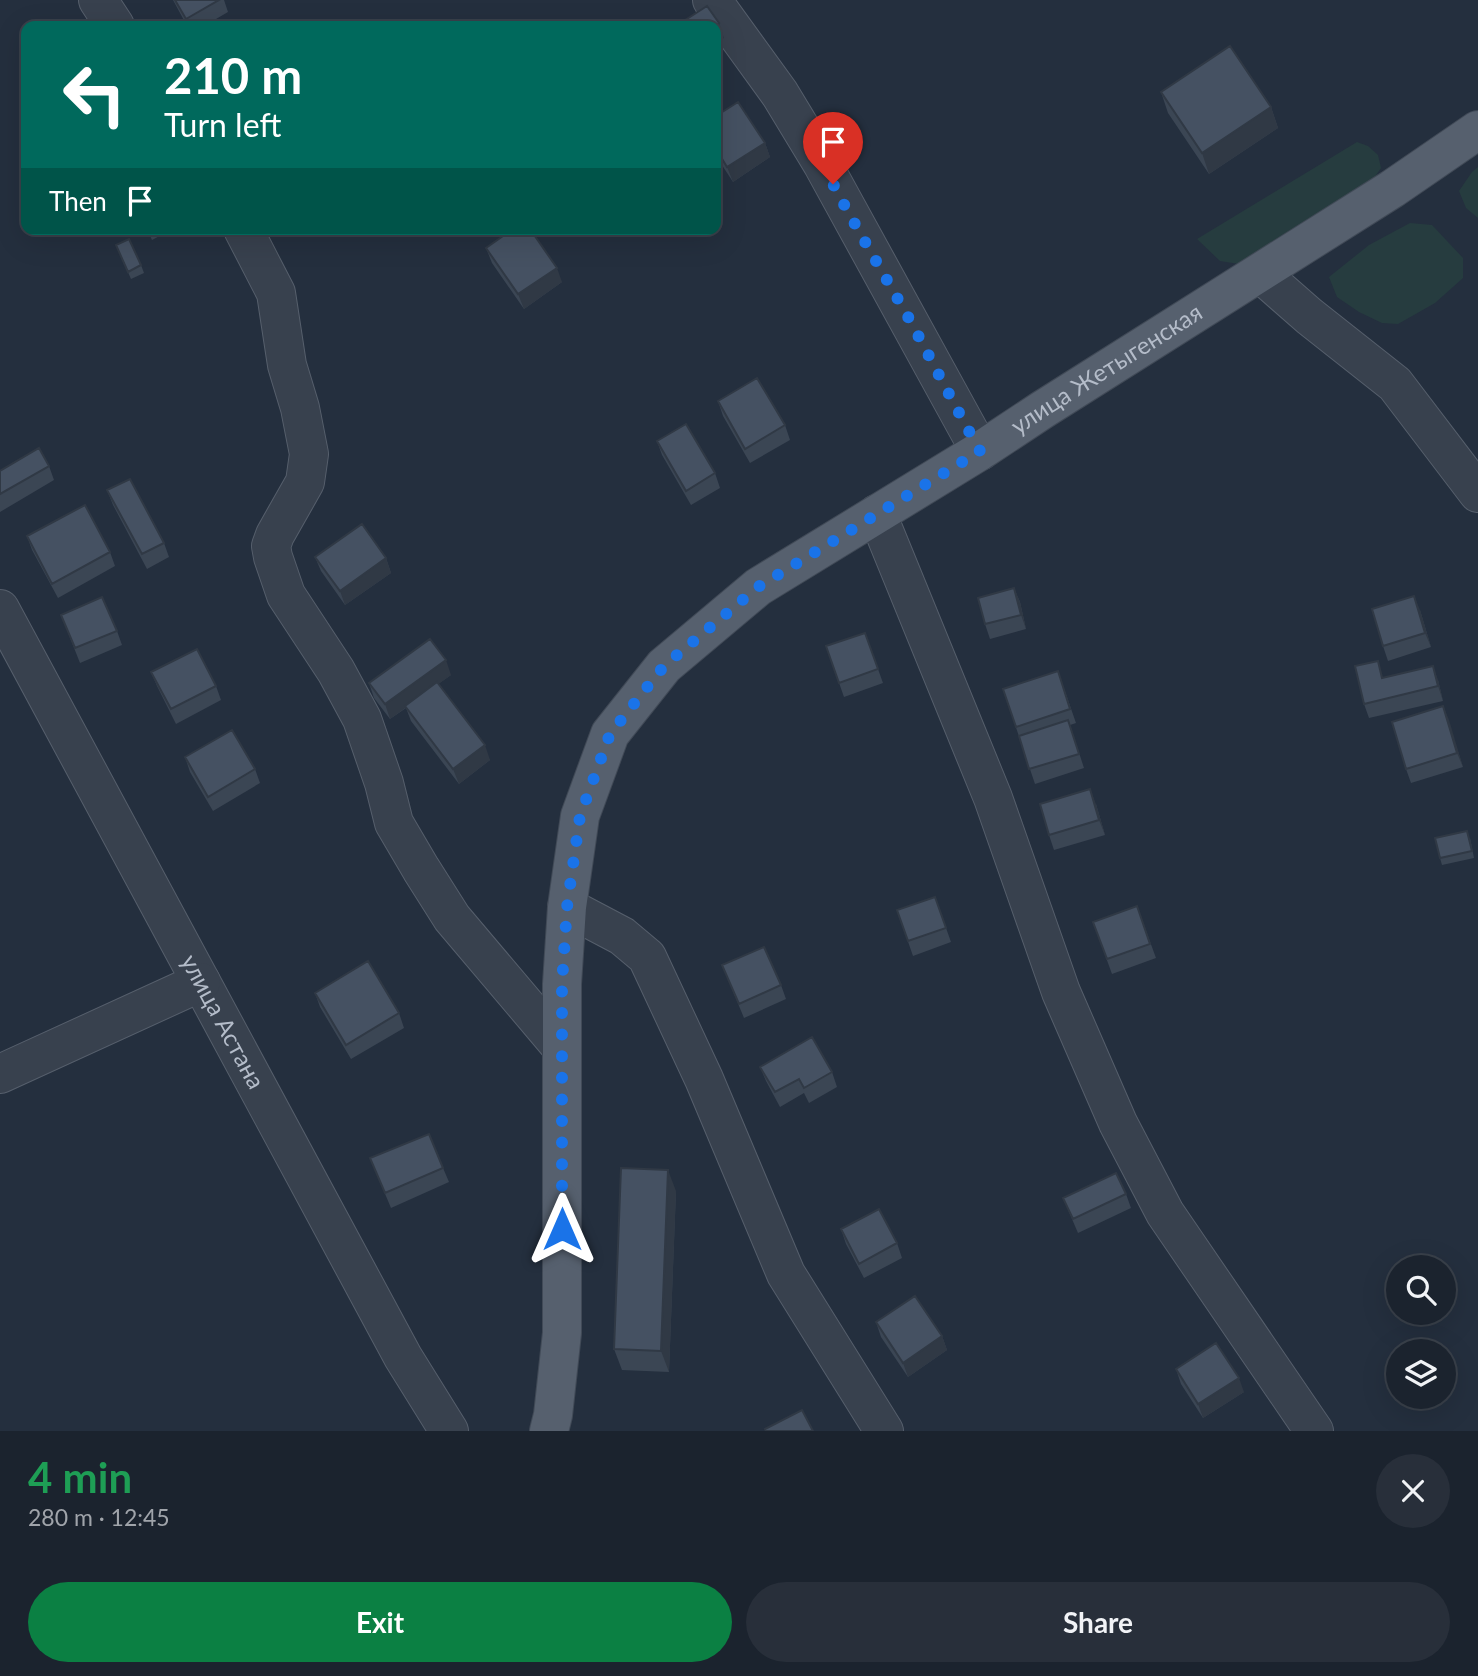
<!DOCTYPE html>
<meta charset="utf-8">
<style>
body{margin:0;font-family:Lato,sans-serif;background:#282f3a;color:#f1f3f6;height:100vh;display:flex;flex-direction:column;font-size:26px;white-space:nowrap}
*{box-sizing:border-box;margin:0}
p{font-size:23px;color:#a0a4aa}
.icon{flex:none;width:38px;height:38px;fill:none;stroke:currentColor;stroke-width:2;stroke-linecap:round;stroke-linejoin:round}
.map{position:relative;height:1431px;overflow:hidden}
.side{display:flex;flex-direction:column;background:#1b232e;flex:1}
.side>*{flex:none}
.hud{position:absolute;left:21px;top:21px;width:700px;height:214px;border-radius:14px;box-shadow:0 7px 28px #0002,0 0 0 2px #39404a;background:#00695c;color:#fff;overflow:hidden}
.controls{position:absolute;left:1386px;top:1255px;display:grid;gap:14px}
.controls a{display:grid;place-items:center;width:70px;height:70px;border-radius:50%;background:#1b232e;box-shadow:0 7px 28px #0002,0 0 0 2px #39404a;font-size:35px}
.pin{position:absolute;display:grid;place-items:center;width:60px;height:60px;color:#fff;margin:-72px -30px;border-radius:50% 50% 50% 0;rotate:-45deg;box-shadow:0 0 7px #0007}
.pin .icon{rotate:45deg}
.me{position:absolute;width:77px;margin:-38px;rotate:0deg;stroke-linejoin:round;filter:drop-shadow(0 0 5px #0008)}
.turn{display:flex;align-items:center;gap:24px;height:147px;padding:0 28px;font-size:32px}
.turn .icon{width:91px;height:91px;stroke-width:2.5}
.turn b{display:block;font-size:49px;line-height:60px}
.then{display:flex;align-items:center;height:66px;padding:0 28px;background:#0003;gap:14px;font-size:26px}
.round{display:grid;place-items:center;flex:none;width:74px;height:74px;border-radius:37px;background:#282f3a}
.headline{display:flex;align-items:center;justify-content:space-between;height:119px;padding:0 28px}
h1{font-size:42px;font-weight:700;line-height:52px;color:#1e9e55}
.primary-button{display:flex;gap:14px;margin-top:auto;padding:14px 28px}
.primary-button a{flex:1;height:80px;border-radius:42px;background:#0b8043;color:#fff;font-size:28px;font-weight:700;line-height:80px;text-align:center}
.primary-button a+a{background:#282f3a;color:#f1f3f6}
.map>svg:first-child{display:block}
.green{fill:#263c3f}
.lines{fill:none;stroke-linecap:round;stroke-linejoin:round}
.minor-casing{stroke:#565f6c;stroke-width:40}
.major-casing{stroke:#414a57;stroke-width:40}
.minor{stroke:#38414e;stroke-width:38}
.major{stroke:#56606e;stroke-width:38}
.wall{fill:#3b4654}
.shaded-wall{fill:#303945}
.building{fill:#455162;stroke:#303945;stroke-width:2}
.route{stroke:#1a73e8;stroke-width:12;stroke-dasharray:0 21.6}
.labels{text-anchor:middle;stroke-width:7;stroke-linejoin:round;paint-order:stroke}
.street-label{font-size:24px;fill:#b4bcc9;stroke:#1d2633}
</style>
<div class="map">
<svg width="1478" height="1431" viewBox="0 0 1478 1431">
<rect width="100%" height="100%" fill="#242f3e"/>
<path class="green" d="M1357,142L1368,146L1378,155L1381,168L1370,184L1239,264L1220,261L1197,239Z
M1478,167V218L1466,208L1459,191L1472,172Z
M1410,223L1432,225L1463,258V278L1435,303L1398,324L1382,323L1359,312L1337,297L1329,277L1369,245Z"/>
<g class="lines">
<defs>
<g id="minor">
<path d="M98,0L115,26"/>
<path d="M712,0L780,94L823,165L980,451"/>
<path d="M243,229L276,293L287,365L300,408L309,454L305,482L275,535L271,546L273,557L286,595L336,671L362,719L384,783L394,823L421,869L452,918L562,1048"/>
<path d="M1260,273L1309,316L1395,384L1478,493"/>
<path d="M877,514L993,798L1061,992L1118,1123L1165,1213L1314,1431"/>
<path id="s1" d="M0,609L403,1357L449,1431"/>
<path d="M567,907L622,936L647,957L704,1079L786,1274L884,1431"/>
<path d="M0,1074L201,982"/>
</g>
<g id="major">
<path id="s2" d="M549,1431L553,1415L562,1333V984L567,907L580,816L610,734L664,666L758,587L980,451L1042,410L1392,189L1478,130"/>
</g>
</defs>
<use href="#minor" class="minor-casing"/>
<use href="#major" class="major-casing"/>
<use href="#minor" class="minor"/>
<use href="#major" class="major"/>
</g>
<path class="wall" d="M173,0H224L228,12L204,26H187Z
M1161,92L1271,107L1278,128L1209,174L1168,113Z
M716,116L765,143L770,157L733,182L716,156Z
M147,229H173L152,240Z
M116,245L141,265L144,273L131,279Z
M486,248L562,282L524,309L492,263Z
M718,401L785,425L790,440L750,463L723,416Z
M657,441L715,473L720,488L691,505L662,455Z
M49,466L54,480L0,512V471Z
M107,490L164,543L169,557L147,569L113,505Z
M27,536L110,552L115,566L58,598L32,550Z
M315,557L386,558L391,573L345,605L321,571Z
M1014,588L1020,602L1026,629L990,639L985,624Z
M1420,610L1431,647L1388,661L1383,646Z
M61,615L117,631L122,645L80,663Z
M865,633L883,683L844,697L826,646Z
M1058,671L1076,723L1070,725L1084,768L1035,784L1003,689Z
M151,672L216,686L221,700L176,724L157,686Z
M451,675L438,684L490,760L459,784L411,721L406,708L390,719L374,698L369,683Z
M1384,678L1438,680L1443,701L1369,718L1364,704Z
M1443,706L1463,767L1411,783L1406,769Z
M185,757L255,769L260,783L213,811L190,772Z
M1096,804L1105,835L1054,850L1049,835Z
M1470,838L1474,858L1442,865L1440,858Z
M935,897L951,942L913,956L897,910Z
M1137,906L1156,958L1112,974L1093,922Z
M722,965L781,985L786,999L744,1018Z
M315,993L399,1013L404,1028L351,1059L320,1007Z
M760,1067L832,1072L837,1087L809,1103L804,1093L780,1107L766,1081Z
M370,1158L443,1168L449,1182L391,1208Z
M676,1191L669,1372L622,1370L614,1349Z
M1126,1194L1131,1208L1078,1233L1063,1198Z
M841,1229L897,1243L902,1258L864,1278L846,1244Z
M876,1322L942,1336L947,1350L908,1377L881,1337Z
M1176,1369L1244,1392L1203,1418L1181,1384Z"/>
<path class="shaded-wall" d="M719,23L724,38L716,43V26H714Z
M1271,107L1278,128L1209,174L1202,153Z
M765,143L770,157L733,182L727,167Z
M557,268L562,282L524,309L518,294Z
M386,558L391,573L345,605L340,591Z
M1014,588L1020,602L1026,629L1021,615Z
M1414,596L1420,610L1431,647L1425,633Z
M446,660L451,675L390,719L385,704Z
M1433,666L1438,680L1443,701L1438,686Z
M1443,706L1449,720L1463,767L1457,753Z
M485,745L490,760L459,784L453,769Z
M1090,789L1096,804L1105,835L1099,820Z
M668,1170L676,1191L669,1372L661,1351Z
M942,1336L947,1350L908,1377L903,1363Z
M1239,1378L1244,1392L1203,1418L1198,1404Z"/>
<path class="building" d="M175,0H219L186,19Z
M707,6L719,23L714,26H676Z
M1230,46L1271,107L1202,153L1161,92Z
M738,102L765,143L727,167L716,149V116Z
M513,229H530L557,268L518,294L486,248Z
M129,239L141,265L128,272L116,245Z
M757,378L785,425L745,449L718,401Z
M686,424L715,473L686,491L657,441Z
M39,448L49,466L0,494V471Z
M130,479L164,543L142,554L107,490Z
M85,505L110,552L52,584L27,536Z
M362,524L386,558L340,591L315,557Z
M1014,588L1021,615L985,624L978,598Z
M1414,596L1425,633L1383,646L1372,609Z
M102,597L117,631L75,648L61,615Z
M865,633L878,669L839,683L826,646Z
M430,639L446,660L385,704L369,683Z
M197,649L216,686L171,709L151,672Z
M1378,661L1382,678L1433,666L1438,686L1364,704L1355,666Z
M1058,671L1070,709L1016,727L1003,689Z
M437,682L485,745L453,769L405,706Z
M1443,706L1457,753L1406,769L1392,722Z
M1068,720L1079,754L1029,769L1019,736Z
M232,730L255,769L208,797L185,757Z
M1090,789L1099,820L1049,835L1040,804Z
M1467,831L1472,851L1440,858L1435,838Z
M935,897L946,928L908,941L897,910Z
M1137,906L1150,944L1107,959L1093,922Z
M764,947L781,985L739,1004L722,965Z
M368,961L399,1013L346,1045L315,993Z
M812,1037L832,1072L804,1088L799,1079L775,1092L760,1067Z
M429,1134L443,1168L385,1193L370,1158Z
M621,1168L668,1170L661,1351L614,1349Z
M1116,1173L1126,1194L1073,1219L1063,1198Z
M879,1209L897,1243L859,1264L841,1229Z
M915,1296L942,1336L903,1363L876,1322Z
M1216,1343L1239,1378L1198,1404L1176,1369Z
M802,1410L813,1431H766L765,1429Z"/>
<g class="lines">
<path class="route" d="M562,1229V984L567,907L580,816L610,734L664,666L758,587L980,451C956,408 934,365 911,322C885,276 858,231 833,184"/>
</g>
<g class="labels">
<g class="street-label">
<text dy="8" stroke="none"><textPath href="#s2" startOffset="1325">улица Жетыгенская</textPath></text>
<text dy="8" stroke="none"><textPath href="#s1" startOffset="469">улица Астана</textPath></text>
</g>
</g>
</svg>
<div class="controls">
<a><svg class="icon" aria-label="search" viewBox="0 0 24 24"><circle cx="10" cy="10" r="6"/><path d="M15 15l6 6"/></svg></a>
<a><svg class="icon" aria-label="layers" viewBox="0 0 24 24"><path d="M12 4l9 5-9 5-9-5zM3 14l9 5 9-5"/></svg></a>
</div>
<div class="pin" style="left:833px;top:184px;background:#d93025"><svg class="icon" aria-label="arrive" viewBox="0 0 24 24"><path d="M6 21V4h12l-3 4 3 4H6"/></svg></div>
<svg class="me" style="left:562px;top:1229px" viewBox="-20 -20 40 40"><path d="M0-17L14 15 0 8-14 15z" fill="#1a73e8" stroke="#fff" stroke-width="4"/></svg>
<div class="hud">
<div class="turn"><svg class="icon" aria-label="left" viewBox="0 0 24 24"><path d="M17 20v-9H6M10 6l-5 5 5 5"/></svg><div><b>210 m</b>Turn left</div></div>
<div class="then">Then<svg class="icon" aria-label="arrive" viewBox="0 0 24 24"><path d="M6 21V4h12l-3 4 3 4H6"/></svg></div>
</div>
</div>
<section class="side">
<div class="headline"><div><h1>4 min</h1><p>280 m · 12:45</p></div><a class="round"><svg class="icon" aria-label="close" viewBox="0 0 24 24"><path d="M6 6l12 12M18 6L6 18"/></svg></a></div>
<div class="primary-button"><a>Exit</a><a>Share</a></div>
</section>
